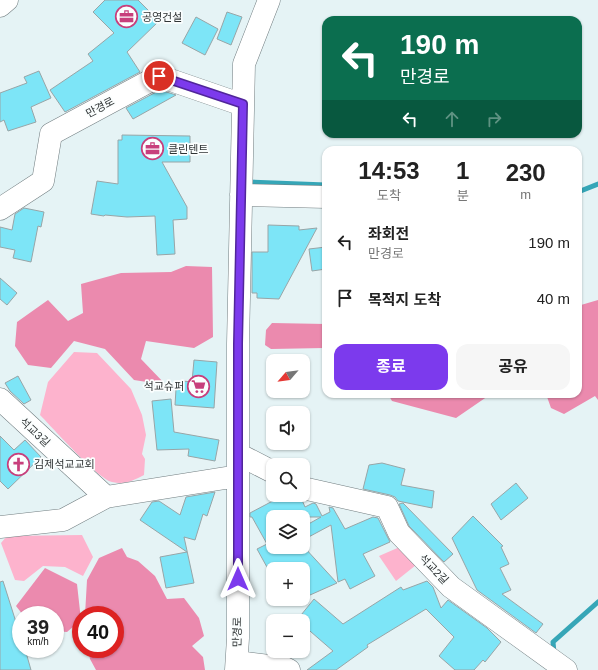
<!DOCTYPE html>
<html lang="ko">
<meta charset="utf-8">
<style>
body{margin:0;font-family:Helvetica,"Noto Sans KR",sans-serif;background:#f6f6f6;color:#222;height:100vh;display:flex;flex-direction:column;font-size:15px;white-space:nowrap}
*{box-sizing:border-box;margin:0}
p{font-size:13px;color:#767676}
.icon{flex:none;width:22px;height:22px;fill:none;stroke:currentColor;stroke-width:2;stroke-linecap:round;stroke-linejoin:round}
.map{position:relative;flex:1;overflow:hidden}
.details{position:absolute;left:322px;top:146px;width:260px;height:252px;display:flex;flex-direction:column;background:#fff;border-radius:12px;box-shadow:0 1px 3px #0004}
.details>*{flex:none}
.guide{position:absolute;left:322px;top:16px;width:260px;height:122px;border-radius:12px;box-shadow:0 1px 3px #0004;background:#0b6e4f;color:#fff;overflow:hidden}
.needle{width:26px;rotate:242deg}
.controls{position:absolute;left:266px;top:354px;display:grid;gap:8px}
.controls a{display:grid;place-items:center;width:44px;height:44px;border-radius:8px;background:#fff;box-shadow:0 1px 3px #0004;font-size:20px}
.speed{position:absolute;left:12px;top:606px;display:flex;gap:8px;font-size:20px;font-weight:700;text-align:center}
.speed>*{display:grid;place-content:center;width:52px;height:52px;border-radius:50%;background:#fff;box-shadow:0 1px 3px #0004;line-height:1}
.speed small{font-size:10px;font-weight:400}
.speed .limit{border:6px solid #d22;background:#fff;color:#111}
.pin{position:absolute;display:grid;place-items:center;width:34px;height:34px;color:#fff;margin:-17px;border:2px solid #fff;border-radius:50%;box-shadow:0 1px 4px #0007}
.me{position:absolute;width:44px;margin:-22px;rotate:0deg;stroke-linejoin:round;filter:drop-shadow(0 0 3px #0008)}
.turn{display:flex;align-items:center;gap:14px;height:84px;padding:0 12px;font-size:18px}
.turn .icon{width:52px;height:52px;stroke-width:2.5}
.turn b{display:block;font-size:28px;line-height:34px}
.lanes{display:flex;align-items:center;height:38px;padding:0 12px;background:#0003;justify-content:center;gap:20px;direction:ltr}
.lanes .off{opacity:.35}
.eta{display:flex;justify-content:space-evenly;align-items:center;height:68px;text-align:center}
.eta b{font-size:24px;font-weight:700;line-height:28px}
.cta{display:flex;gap:8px;margin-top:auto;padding:8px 12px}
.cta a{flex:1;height:46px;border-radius:12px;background:#7c3aed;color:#fff;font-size:16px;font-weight:700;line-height:46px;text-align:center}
.cta a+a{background:#f6f6f6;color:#222}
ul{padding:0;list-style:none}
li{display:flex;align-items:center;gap:12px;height:56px;padding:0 12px}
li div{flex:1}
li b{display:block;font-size:15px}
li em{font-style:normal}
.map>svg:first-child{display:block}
.green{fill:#fdb3cd}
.forest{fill:#eb8aae}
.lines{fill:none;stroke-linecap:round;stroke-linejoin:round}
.stream{stroke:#36a6b7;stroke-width:5}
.building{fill:#7de5f7;stroke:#98a5a7}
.minor-casing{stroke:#727e81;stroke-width:23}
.minor{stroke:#fff;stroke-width:22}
.route-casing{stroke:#51269a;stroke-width:10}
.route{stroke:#7c3aed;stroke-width:7}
.labels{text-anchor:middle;stroke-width:3.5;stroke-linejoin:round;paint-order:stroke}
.poi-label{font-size:11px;fill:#303536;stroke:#fbfefe;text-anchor:start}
.street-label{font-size:11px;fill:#303536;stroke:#fbfefe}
</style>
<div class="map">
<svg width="598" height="670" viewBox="0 0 598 670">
<rect width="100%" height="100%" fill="#e5f3f5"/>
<path class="green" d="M74,352L97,353L131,389L142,415L146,435L142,454L145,459L144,475C132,481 125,485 112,482C98,479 52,427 40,415L48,382Z
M82,535L93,557L83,576L65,567L43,566L24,581L15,580L1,543L7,536Z
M402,546L416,565L396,581L379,556Z"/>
<path class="forest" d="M186,266L212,267L213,337L194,348L146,341L141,359L166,385L134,380L105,349L74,341L51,368L28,365L15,346L17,322L48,300L68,321L83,313L81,284L121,273L171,272Z
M578,298L581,305L598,300V400L595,396L564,414L551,408L546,394H578Z
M272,323L326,324V350L324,348L271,349L265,345L266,330Z
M388,394H491L456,418L392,401Z
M122,548L127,557L138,561L155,576L167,599L184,598L199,618L204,636L192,646L203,657L205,670H96L90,659L88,649H115V615H85L87,580L99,558Z
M45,568L77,584L81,620L67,632L55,631V615H23L16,606Z"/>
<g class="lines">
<path class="stream" d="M247,182L326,185
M578,192L598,184
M554,653L553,642L598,602"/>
</g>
<path class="building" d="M105,0H138L159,21L127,52L140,72L65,112L50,90L93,61L88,54L114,33L93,12Z
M227,12L242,17L231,45L217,39Z
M196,17L218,29L205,55L182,43Z
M39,71L51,98L31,107L36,122L8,131L4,120L0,122V93L27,83L24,77Z
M160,90L176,95L133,119L126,108Z
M122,135L190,136V162H162L187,207V219L173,220L175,254L157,255L155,216L127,217L105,215L104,216L91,214L97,181L118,184V140H122Z
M24,208L44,212L41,227L38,226L31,262L13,258L15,250L0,247V227L12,230L15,214Z
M268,225L299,226V230L317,228L279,299L257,298V293H252V252H268Z
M326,247V269L312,271L309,249Z
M0,278L17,293L7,305L0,299Z
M194,360L217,362L214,408L175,405L176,389L182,390L183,381L192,382Z
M18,376L31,400L24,404L10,391L5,383Z
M171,399L174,432L219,440L215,461L188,456L189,449L157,450L152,401Z
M0,436L14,450L25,440L41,457L8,489L0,481Z
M382,463L405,469L401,485L434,491L432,508L398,501L395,497L390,495L363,489L369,465Z
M516,483L528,498L501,520L491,504Z
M215,492L207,516L203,514L195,540L184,537L194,583L166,588L160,557L187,552L140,520L152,502L159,501L180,515L186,497Z
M284,495H290L293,501L298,498L302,500L305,507L313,503L316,504L322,516L330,512L329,507L333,508L345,529L373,517L378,518L390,542L363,554L375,576L350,589L345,579L338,582L331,525L303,540V527L321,517H273V547H304L337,583L310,595L303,587V569H286L280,563L268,569L257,549L267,544L252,517H250V513Z
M403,503L453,554L444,562L409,526L399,504Z
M473,516L503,546L501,547L509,564L500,568L511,590L502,594L543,624L536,633L477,590L452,538Z
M3,581L21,638V649H25L31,670H0V582Z
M427,581L433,587L441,608L448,600L487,628L501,642L485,662L483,660L474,670H455L439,656L454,637L426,609L367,645L368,647L336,670H307L333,651L303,625V621H299L297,620L314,599L343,624L401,587L403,590Z"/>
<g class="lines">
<defs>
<path id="minor" d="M0,6L7,0
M241,195L326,197
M0,209L43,181L51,134L159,76L243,105
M0,399L106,497L238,476
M238,454L273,472
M303,487L307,489L387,507L399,533L451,587L566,670
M0,527L63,520L106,497
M237,662L285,668L289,670
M236,670L238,638V344L244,64L269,0"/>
</defs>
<use href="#minor" class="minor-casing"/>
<use href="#minor" class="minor"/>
</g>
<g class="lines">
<defs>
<path id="route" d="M159,76L243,104L238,344V579"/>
</defs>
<use href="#route" class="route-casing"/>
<use href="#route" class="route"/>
</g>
<defs>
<symbol id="office-ring" viewBox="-11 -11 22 22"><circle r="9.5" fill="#fbfefe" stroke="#c73f7c" stroke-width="1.5"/><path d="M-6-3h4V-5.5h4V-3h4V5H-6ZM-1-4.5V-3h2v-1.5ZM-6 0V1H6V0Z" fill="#c73f7c"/></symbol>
<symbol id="supermarket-ring" viewBox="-11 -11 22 22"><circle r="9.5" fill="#fbfefe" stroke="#c73f7c" stroke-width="1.5"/><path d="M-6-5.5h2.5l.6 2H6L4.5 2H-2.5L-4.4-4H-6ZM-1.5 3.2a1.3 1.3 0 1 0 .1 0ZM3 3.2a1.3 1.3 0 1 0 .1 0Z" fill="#c73f7c"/></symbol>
<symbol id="church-ring" viewBox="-11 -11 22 22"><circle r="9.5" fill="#fbfefe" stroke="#c73f7c" stroke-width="1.5"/><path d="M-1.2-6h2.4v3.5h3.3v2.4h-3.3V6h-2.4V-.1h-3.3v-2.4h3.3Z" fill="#c73f7c"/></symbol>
</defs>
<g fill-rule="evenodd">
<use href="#office-ring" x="114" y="4" width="25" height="25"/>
<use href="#office-ring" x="140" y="136" width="25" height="25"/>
<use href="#supermarket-ring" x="186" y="374" width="25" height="25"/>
<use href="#church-ring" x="6" y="452" width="25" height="25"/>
</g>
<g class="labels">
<g class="poi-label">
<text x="142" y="21">공영건설</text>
<text x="168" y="153">클린텐트</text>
<text x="184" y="390" text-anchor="end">석교슈퍼</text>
<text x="34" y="468">김제석교교회</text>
</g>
<g class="street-label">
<text transform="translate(100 107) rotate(-28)" y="4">만경로</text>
<text transform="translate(35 432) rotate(43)" y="4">석교3길</text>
<text transform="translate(434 569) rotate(46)" y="4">석교2길</text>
<text transform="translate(237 632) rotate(-89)" y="4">만경로</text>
</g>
</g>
</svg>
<div class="controls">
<a><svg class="needle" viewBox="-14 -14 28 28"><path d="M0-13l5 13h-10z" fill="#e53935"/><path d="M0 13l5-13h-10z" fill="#767676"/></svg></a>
<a><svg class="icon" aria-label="sound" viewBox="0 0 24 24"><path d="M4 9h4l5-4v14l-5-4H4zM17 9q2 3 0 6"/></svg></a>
<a><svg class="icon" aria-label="search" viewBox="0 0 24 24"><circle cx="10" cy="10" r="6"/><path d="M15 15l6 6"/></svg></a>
<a><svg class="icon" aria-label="layers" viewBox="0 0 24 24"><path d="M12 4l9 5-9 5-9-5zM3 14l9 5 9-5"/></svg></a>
<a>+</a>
<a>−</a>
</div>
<div class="speed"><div>39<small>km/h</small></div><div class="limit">40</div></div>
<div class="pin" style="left:159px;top:76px;background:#d93025"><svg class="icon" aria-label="arrive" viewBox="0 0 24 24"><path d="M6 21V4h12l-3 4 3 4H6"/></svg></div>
<svg class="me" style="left:238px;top:579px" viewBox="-20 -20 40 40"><path d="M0-17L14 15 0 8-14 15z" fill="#7c3aed" stroke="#fff" stroke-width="4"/></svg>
<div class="guide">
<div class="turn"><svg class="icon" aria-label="left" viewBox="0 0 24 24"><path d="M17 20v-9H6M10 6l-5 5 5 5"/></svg><div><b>190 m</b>만경로</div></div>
<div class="lanes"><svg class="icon" aria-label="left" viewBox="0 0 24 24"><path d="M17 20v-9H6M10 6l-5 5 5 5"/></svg><svg class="icon off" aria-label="ahead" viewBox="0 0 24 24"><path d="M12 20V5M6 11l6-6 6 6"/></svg><svg class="icon off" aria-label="right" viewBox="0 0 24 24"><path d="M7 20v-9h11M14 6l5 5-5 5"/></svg></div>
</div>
<section class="details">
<div class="eta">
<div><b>14:53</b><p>도착</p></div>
<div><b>1</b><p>분</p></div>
<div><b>230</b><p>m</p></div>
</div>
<ul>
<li><svg class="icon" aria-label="left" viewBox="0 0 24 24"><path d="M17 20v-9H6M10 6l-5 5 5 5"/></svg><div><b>좌회전</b><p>만경로</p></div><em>190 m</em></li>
<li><svg class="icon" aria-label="arrive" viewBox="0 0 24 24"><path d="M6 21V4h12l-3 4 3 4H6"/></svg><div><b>목적지 도착</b></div><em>40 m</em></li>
</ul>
<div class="cta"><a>종료</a><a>공유</a></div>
</section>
</div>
